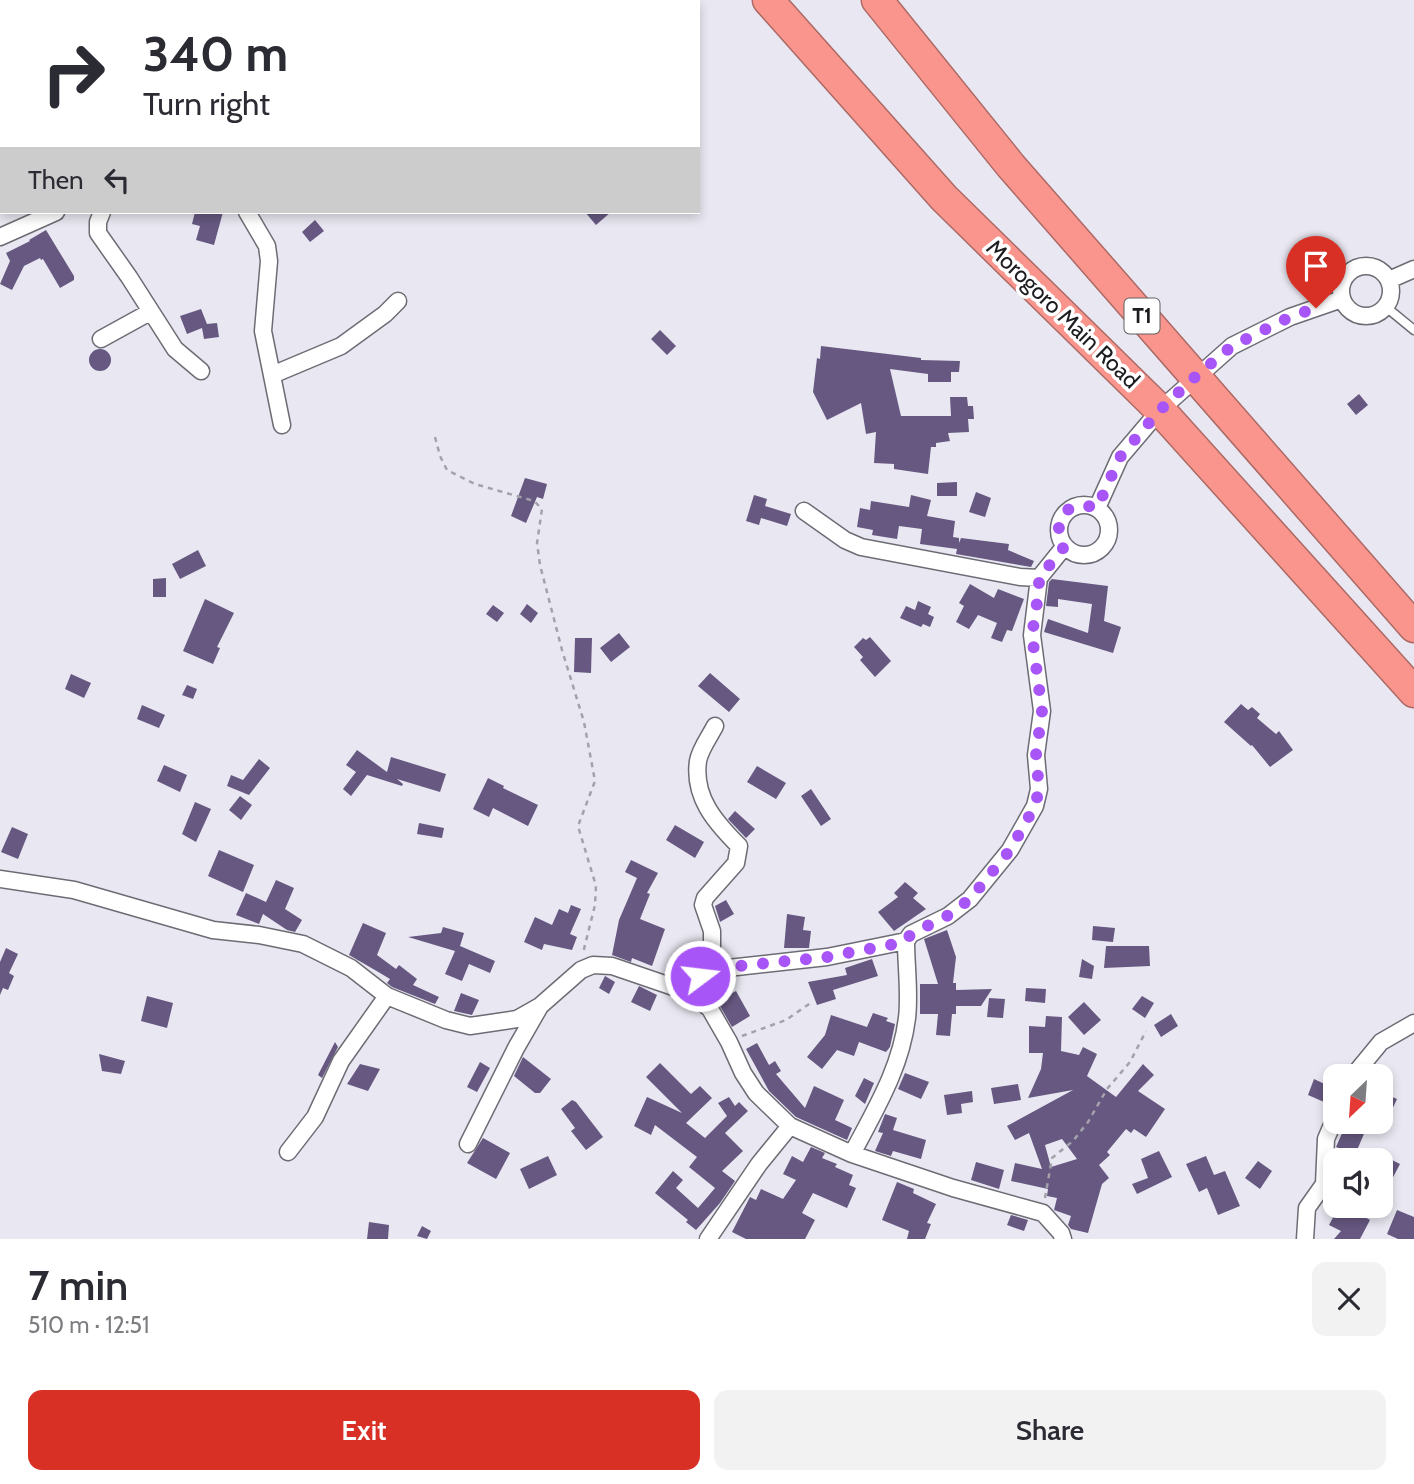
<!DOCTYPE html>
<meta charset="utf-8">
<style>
body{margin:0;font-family:Cabin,sans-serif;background:#f2f2f3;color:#2b2b33;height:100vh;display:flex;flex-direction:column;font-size:26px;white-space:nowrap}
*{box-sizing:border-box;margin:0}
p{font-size:23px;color:#7c7c81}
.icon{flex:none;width:38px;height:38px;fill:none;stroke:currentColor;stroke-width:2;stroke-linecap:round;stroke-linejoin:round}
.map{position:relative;height:1239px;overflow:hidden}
.sheet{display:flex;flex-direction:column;background:#fff;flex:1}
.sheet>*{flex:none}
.banner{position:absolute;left:0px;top:0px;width:700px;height:214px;box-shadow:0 4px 10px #0003;background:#fff;color:#2b2b33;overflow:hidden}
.needle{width:46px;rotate:205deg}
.fabs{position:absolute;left:1323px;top:1064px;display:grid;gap:14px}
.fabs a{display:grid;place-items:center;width:70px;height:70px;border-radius:14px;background:#fff;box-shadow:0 4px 10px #0003;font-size:35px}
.pin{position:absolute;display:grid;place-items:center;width:60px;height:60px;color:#fff;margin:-72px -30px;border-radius:50% 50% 50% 0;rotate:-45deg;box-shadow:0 0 7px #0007}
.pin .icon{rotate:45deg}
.me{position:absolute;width:77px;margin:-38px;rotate:75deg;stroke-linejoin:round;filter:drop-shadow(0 0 5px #0008)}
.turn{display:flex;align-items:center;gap:24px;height:147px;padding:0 28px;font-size:32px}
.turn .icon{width:91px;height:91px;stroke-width:2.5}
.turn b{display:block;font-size:49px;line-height:60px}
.then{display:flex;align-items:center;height:66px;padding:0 28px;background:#0003;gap:14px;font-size:26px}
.round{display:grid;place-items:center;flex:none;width:74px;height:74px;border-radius:14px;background:#f2f2f3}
.overview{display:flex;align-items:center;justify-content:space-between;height:119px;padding:0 28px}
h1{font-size:42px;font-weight:600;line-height:52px}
.cta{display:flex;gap:14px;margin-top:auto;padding:14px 28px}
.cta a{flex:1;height:80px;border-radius:14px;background:#d93025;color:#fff;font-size:28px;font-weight:600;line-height:80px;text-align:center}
.cta a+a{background:#f2f2f3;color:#2b2b33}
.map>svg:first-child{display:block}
.building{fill:#665880;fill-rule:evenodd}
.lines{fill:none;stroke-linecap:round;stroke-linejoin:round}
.lane-casing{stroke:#6d6c74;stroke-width:11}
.street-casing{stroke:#6d6c74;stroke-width:19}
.highway-casing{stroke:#ac6a66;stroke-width:33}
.path{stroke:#a3a2aa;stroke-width:2.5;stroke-dasharray:5 5;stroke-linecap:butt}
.lane{stroke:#fff;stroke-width:8}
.street{stroke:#fff;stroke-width:16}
.highway{stroke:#f9958c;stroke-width:30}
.route{stroke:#a855f7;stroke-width:12;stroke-dasharray:0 21.6}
.labels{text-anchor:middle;stroke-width:7;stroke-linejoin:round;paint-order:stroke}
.shield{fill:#fff;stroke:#605f62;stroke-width:2}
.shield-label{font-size:21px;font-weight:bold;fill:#1c1b1f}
.street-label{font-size:23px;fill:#1c1b1f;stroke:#fff}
</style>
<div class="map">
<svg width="1414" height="1239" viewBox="0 0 1414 1239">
<rect width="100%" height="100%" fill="#e9e8f2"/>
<path class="building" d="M195,212H223L214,245L196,240L200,226L192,224Z
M585,212H611L596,225Z
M315,220L324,231L310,242L302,232Z
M46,230L74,276V280L60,288L43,259L41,260L40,258L24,266L12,290L0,284L10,261L6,253L30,241L29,240Z
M201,309L207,324L217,323L219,337L204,339L202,328L187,334L180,316Z
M660,330L676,346L667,355L651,339Z
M821,346L921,358V360L960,361L959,372H951V382H928V374L890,369L901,416H951L950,397H967L968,406H973L974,419H968L969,432L948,433L950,441L936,443V447H931L928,474L894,469V464L874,463L876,432L866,434L861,403L827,420L813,392L817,358L820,359Z
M89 360a11 11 0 1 1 22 0a11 11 0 1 1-22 0Z
M1359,394L1368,405L1356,415L1347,404Z
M525,478L547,484L543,499L537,497L526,523L511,516Z
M957,482V496H937V483Z
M976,492L991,498L985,517L969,512Z
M754,495L767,499L765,506L791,514L787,526L761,518L759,525L746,521Z
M911,495L931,500L927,516L955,521L953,537L959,538V543L961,538L1009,544L1008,550L1034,561L1031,567L956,554L957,549L920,544L922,529L899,526L897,539L872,535L873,530L857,527L860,508L870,510L871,501L909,507Z
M198,550L206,566L180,579L172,564Z
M166,578V597H153V579Z
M1052,579L1108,586L1104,621L1121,627L1113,653L1044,632L1048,619L1088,633L1092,604L1058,599V607L1046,606L1049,582Z
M970,584L994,598L998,589L1024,599L1012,631L1007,630L1002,642L991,638L997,623L978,615L969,629L956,622L964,606L959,603Z
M205,599L234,613L217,647L220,648L213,664L183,651Z
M918,601L931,607L928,614L934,617L930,627L923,624L921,627L900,618L906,606L915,610Z
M527,604L538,613L531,623L520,614Z
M493,605L504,613L497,622L486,614Z
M619,633L630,647L611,662L600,648Z
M870,637L891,661L875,677L860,660L863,657L854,647L863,638L866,640Z
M575,638H592L591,673L574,672Z
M710,673L740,699L729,712L698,686Z
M71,674L91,683L84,698L65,689Z
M187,685L197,689L193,699L182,695Z
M1241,704L1248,710L1252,707L1260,714L1257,718L1276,734L1279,731L1293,750L1270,767L1252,745L1251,746L1224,722Z
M142,705L165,715L159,728L137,719Z
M357,750L387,772L391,757L446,774L440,792L397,779L403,784L402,786L367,775L351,796L343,789L356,772L346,765Z
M259,759L270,768L249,795L227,786L231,775L243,780Z
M164,765L187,775L180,792L157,781Z
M757,766L786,783L776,799L747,782Z
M488,778L504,786L503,788L538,805L528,826L493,808L489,817L473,809Z
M811,789L831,819L821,826L801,796Z
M240,796L252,805L241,820L229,810Z
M195,802L211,809L196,842L182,834Z
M735,811L755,829L746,838L728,819Z
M419,823L444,828L442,838L417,834Z
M675,825L704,842L695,858L666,840Z
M12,827L28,834L18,859L1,852Z
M219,850L254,865L243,892L208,876Z
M631,860L658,873L647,893L650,894L640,919L665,929L652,966L632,958L631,962L612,955L619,920L637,878L625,872Z
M276,880L294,888L285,909L302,920L295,932L287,930L263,914L259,924L236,915L246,893L266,902Z
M905,882L918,893L913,898L926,909L894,931L878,912L898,897L894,893Z
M726,900L734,914L720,922L715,906Z
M571,905L581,909L570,934L577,937L572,950L544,944L542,950L524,942L535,917L552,925L559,909L568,913Z
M787,914L805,917L803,930L811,931L809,948H784Z
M363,923L386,933L377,955L396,969L399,965L417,979L413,985L439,997L435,1004L392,987L387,983L390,979L380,973L349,955Z
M1093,926L1115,928L1113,942L1092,940Z
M443,927L464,933L460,946L495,961L490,973L469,964L462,981L445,974L455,951L408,937L441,933Z
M947,930L956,957L953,983H956V990L992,989L981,1006H956V1014H952L950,1036L936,1035L938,1014H920V984H938L924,939Z
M1106,946H1149L1150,966L1104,968Z
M6,948L18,954L9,973L14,976L8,990L3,988L0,995V962Z
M872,959L878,976L833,990L836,999L817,1005L808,982L847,975L845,968Z
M1082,959L1094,966L1092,979L1079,977Z
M605,976L615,982L609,994L599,988Z
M639,986L657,995L650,1011L631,1002Z
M1026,988L1046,989L1045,1003L1025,1001Z
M736,991L750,1016L732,1027L717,1001Z
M461,993L479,1000L472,1015L454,1011Z
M147,996L173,1003L167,1028L141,1021Z
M1142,996L1154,1003L1145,1018L1132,1009Z
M989,998L1005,999L1003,1018L987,1017Z
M1084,1002L1101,1020L1084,1035L1068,1017Z
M873,1013L888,1018L886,1021L895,1024L890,1047L886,1052L859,1042L854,1056L837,1050L822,1069L807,1057L825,1035L831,1015L867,1027Z
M1171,1014L1178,1026L1161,1037L1154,1025Z
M1046,1016L1062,1017L1061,1051L1079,1055L1083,1047L1097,1054L1087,1076L1116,1097L1143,1064L1154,1075L1138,1091L1165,1109L1146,1137L1134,1129L1131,1133L1126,1129L1107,1152L1110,1155L1099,1165L1109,1178L1102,1184L1088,1233L1071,1229L1068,1225L1071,1216L1054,1210L1057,1198L1047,1196L1048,1189L1011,1181L1015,1163L1042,1169L1029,1133L1015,1140L1007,1126L1073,1090L1028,1098L1041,1069L1043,1053H1029V1026L1045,1027ZM1062,1139L1077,1159L1051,1167L1045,1145Z
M335,1042L338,1047L322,1078L318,1075Z
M757,1043L769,1065L775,1061L781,1071L776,1074L805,1108L814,1086L844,1100L835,1120L852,1128L847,1140L796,1117L769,1091L746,1049Z
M99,1054L125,1061L121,1074L102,1071Z
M523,1057L551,1079L540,1093H535L514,1076Z
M480,1062L490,1068L477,1092L467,1087Z
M660,1063L691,1094L700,1086L712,1098L686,1123L705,1138L727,1116L718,1103L729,1097L735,1106L739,1102L748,1111L725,1133L743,1151L722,1171L735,1181L720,1203L696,1230L686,1222L688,1220L655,1193L673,1171L683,1180L676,1188L698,1208L715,1188L689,1167L697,1157L655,1125L651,1135L634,1126L647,1097L682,1113L646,1077Z
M360,1064L380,1069L368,1091L347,1084Z
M905,1073L929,1082L921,1099L898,1089Z
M864,1078L874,1083L865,1104L855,1096Z
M1314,1079L1331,1087L1324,1102L1308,1095Z
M1018,1084L1021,1100L994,1104L991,1088Z
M972,1091L973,1102L961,1104L962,1113L947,1115L944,1095Z
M1381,1092L1397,1099L1381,1133Z
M572,1100L576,1102L603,1137L586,1150L571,1131L575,1128L561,1109Z
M885,1114L897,1118L893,1130L926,1140L921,1159L893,1151L891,1156L875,1151L883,1133L878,1132Z
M1347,1122H1369L1355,1155L1336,1147Z
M483,1138L510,1153L496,1179L467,1163Z
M811,1147L825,1153L822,1158L837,1164L835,1167L853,1175L849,1185L856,1188L847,1208L813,1193L802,1213L815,1220L805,1239H746L732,1232L750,1197L756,1200L761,1189L783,1199L796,1180L783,1174L792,1156L803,1162Z
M1159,1151L1172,1177L1137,1194L1132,1184L1148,1178L1141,1159Z
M548,1156L557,1175L529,1189L520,1169Z
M1206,1156L1214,1175L1225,1171L1240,1206L1218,1215L1207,1188L1199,1192L1186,1164Z
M1388,1158L1400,1164L1381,1200V1171Z
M1258,1161L1272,1171L1260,1189L1245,1178Z
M976,1162L1004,1170L999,1189L971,1180Z
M897,1182L914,1189L913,1193L936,1204L927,1223L931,1224L925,1239H907L909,1231L882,1220Z
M1339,1206H1371L1363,1216L1370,1220L1360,1239H1334L1341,1231L1329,1225Z
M1397,1210L1414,1217V1239H1398L1387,1234Z
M1011,1215L1028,1220L1024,1231L1007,1225Z
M369,1222L389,1225L388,1239H367Z
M422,1226L431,1231L427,1239L417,1236Z"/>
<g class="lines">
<defs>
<path id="lane" d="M1386,307L1414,330"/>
<path id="street" d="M379,2L380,0
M102,212L98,222V233L129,277L175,349L201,371
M247,212L267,246L269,261L263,331L282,425
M0,237L56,212
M1341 291a25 25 0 1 1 50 0a25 25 0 1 1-50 0Z
M1389,280L1414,269
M101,339L150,312
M272,375L341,346L385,314L398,301
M1059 530a25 25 0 1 1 50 0a25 25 0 1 1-50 0Z
M1097,508L1120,457L1160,410L1232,346L1290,317L1342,299
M804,511L845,540L861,547L1020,577L1039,578
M0,879L74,890L213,930L259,935L303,944L351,968L387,996L446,1020L470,1026L517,1019L540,1006L581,970L593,965L612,966L691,993L710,1009L729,1042L743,1073L756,1093L790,1126L852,1154L953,1188L1043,1213L1061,1233L1063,1239
M700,976L719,969L827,957L906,941
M691,993L712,946V931L703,905L705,898L736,863L739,846C715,822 693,797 698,761C700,749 710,736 715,726
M1353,1076L1381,1042L1414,1023
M468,1144L516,1048L539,1008
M288,1152L315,1117L341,1061L387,996
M852,1154C875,1110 901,1068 907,1018C910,993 906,966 906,941L911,934L948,916L970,899L1010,850L1035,806L1039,789L1036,755L1042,711L1032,635L1039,578L1064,547
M708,1239L759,1164L790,1126
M1305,1239L1307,1208L1324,1184L1326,1139L1335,1118"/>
<path id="highway" d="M768,0L944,198L1160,410L1414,692
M877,0L1011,166L1414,627"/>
</defs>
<use href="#lane" class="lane-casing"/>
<use href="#street" class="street-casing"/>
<use href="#highway" class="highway-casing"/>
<path class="path" d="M435,437L440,456L447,470L475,484L534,501L542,509L537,543L540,565L562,650L584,722L595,781L578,826L596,886L595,905L583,953
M742,1036L786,1020L812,1002
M1045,1198L1052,1158L1073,1141L1088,1122L1107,1089L1130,1062L1146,1031"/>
<use href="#lane" class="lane"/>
<use href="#street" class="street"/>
<use href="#highway" class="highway"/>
</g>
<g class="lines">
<path class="route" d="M700,976L719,968L827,957L905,942L911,934L947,916L970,899L1010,850L1035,806L1039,789L1036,755L1042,711L1032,635L1039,590V578L1064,547C1050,519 1066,499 1097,508L1120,457L1160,410L1195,377L1232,346L1290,317L1316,308"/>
</g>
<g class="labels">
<rect class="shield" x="1124.5" y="298.5" width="35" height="35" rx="5"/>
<g class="shield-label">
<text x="1142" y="323">T1</text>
</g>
<g class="street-label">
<text transform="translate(1063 314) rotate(44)" y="8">Morogoro Main Road</text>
</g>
</g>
</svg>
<div class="fabs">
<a><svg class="needle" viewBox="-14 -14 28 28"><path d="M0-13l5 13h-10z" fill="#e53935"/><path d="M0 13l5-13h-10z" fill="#7c7c81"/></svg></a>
<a><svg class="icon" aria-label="sound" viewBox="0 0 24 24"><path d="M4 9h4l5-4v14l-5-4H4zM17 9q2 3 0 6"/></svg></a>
</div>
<div class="pin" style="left:1316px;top:308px;background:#d93025"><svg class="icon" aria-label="arrive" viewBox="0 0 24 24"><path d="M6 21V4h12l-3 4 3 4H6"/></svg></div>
<svg class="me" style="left:700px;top:976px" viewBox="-20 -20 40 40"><circle r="17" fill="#a855f7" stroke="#fff" stroke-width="3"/><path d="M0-11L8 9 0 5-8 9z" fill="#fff"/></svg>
<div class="banner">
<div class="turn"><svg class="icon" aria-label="right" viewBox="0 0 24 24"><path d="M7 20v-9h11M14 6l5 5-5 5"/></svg><div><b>340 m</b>Turn right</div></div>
<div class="then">Then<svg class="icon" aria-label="left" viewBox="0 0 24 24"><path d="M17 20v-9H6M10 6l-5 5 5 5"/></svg></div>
</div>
</div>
<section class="sheet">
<div class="overview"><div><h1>7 min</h1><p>510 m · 12:51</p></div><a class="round"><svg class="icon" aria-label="close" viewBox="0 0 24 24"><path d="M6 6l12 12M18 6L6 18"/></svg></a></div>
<div class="cta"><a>Exit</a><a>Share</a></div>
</section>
